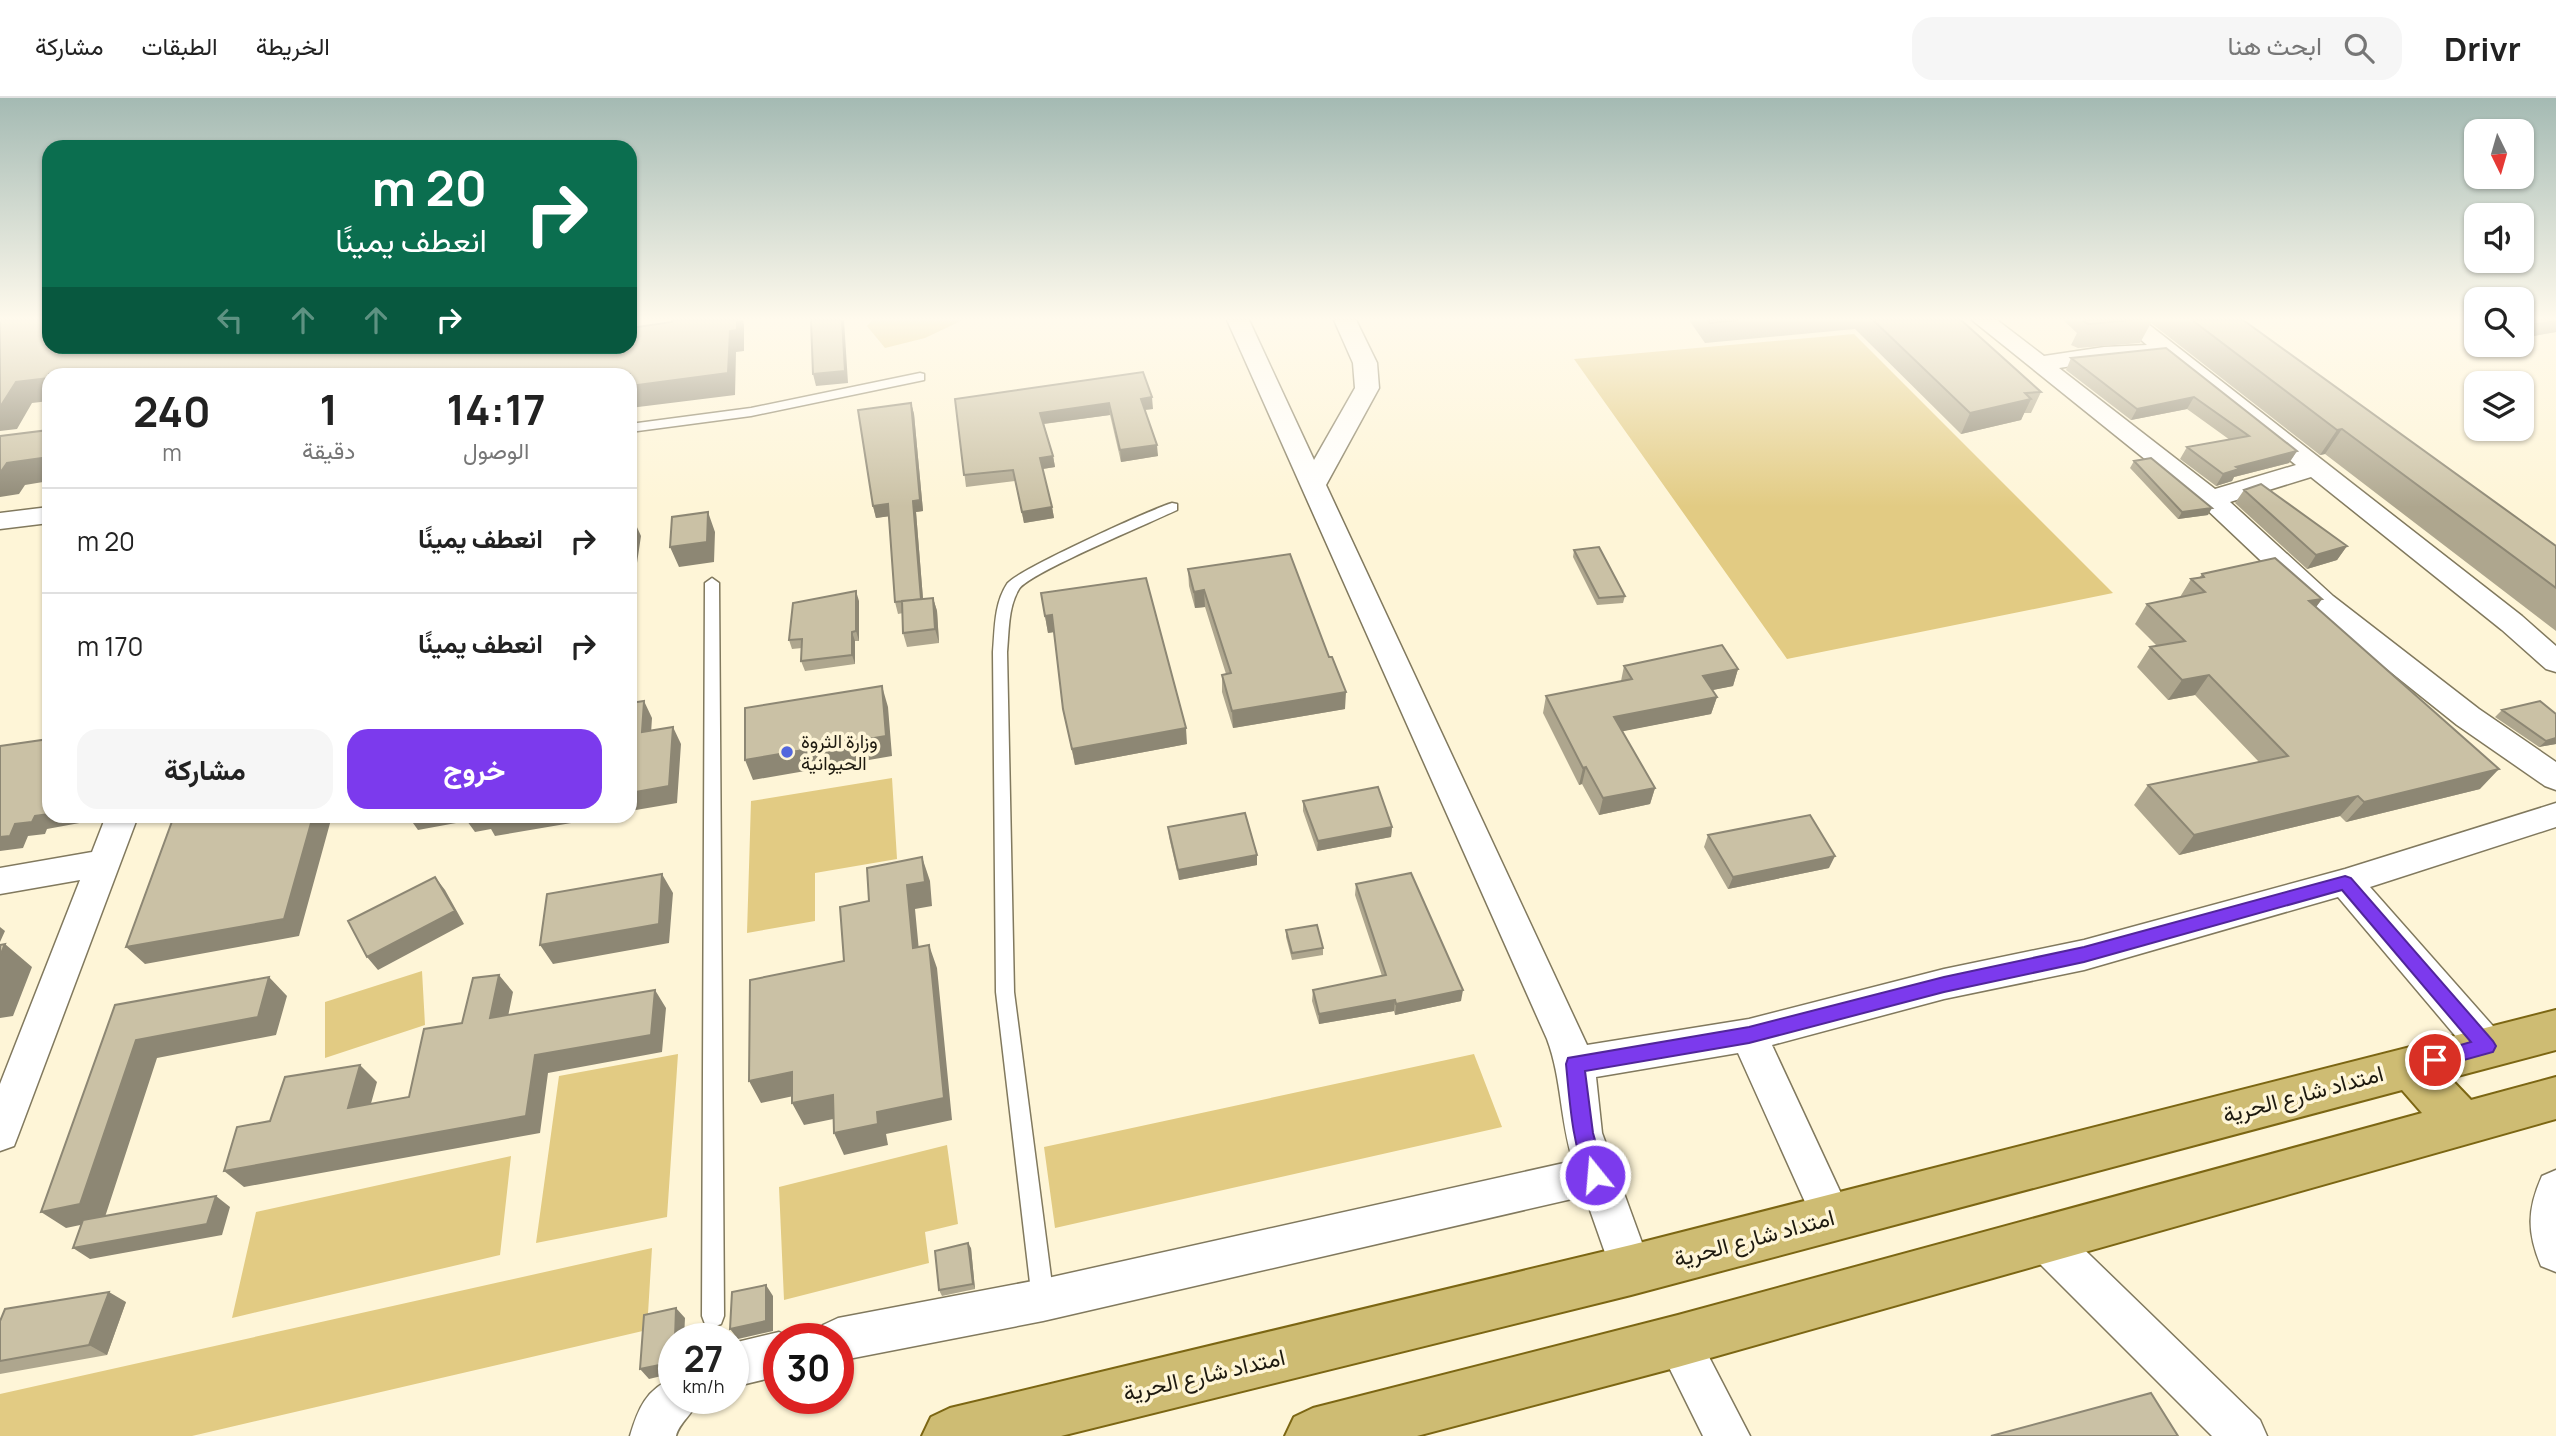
<!DOCTYPE html>
<html lang="ar">
<meta charset="utf-8">
<style>
body{margin:0;font-family:Manrope,Vazirmatn,sans-serif;background:#f6f6f6;color:#222;direction:rtl;height:100vh;display:flex;flex-direction:column;font-size:26px;white-space:nowrap}
*{box-sizing:border-box;margin:0}
p{font-size:23px;color:#767676}
.icon{flex:none;width:38px;height:38px;fill:none;stroke:currentColor;stroke-width:2;stroke-linecap:round;stroke-linejoin:round}
.map{position:relative;flex:1;overflow:hidden;direction:ltr}
.side{position:absolute;left:42px;top:270px;width:595px;height:455px;display:flex;flex-direction:column;background:#fff;border-radius:21px;box-shadow:0 2px 5px #0004;direction:rtl}
.side>*{flex:none}
.banner{position:absolute;left:42px;top:42px;width:595px;height:214px;border-radius:21px;box-shadow:0 2px 5px #0004;direction:rtl;background:#0b6e4f;color:#fff;overflow:hidden}
.needle{width:46px;rotate:175deg}
.fabs{position:absolute;left:2464px;top:21px;display:grid;gap:14px}
.fabs a{display:grid;place-items:center;width:70px;height:70px;border-radius:14px;background:#fff;box-shadow:0 2px 5px #0004;font-size:35px}
.speed{position:absolute;left:658px;top:1225px;display:flex;gap:14px;font-size:35px;font-weight:700;text-align:center}
.speed>*{display:grid;place-content:center;width:91px;height:91px;border-radius:50%;background:#fff;box-shadow:0 2px 5px #0004;line-height:1}
.speed small{font-size:18px;font-weight:400}
.speed .limit{border:10px solid #d22;background:#fff;color:#111}
.pin{position:absolute;display:grid;place-items:center;width:60px;height:60px;color:#fff;margin:-30px;border:4px solid #fff;border-radius:50%;box-shadow:0 2px 7px #0007}
.me{position:absolute;width:77px;margin:-38px;rotate:343deg;stroke-linejoin:round;filter:drop-shadow(0 0 5px #0008)}
.turn{display:flex;align-items:center;gap:24px;height:147px;padding:0 35px;font-size:32px}
.turn .icon{width:91px;height:91px;stroke-width:2.5}
.turn b{display:block;font-size:49px;line-height:60px}
.lanes{display:flex;align-items:center;height:66px;padding:0 35px;background:#0003;justify-content:center;gap:35px;direction:ltr}
.lanes .off{opacity:.35}
.eta{display:flex;justify-content:space-evenly;align-items:center;height:119px;text-align:center}
.eta b{font-size:42px;font-weight:700;line-height:49px}
.button{display:flex;gap:14px;margin-top:auto;padding:14px 35px}
.button a{flex:1;height:80px;border-radius:21px;background:#7c3aed;color:#fff;font-size:28px;font-weight:700;line-height:80px;text-align:center}
.button a+a{background:#f6f6f6;color:#222}
ul{padding:0;list-style:none}
li{display:flex;align-items:center;gap:21px;height:105px;padding:0 35px;border-top:2px solid #e0e0e0}
li div{flex:1}
li b{display:block;font-size:26px}
li em{font-style:normal}
header{display:flex;align-items:center;gap:42px;box-sizing:border-box;height:98px;padding:0 35px;background:#fff;border-bottom:2px solid #e0e0e0}
header strong{font-size:33px}
nav{display:flex;gap:38px;margin-inline-start:auto;font-size:24px}
.search{width:490px;height:63px;background:#f6f6f6;display:flex;align-items:center;gap:18px;box-sizing:border-box;padding:0 24px;border-radius:21px;color:#767676;font-size:26px}
.map>svg:first-child{display:block}
.green{fill:#e2cb83}
.lines{fill:none;stroke-linecap:round;stroke-linejoin:round}
.lane-casing{stroke:#81795e;stroke-width:3}
.street-casing{stroke:#81795e;stroke-width:3}
.primary-casing{stroke:#7c6613;stroke-width:4}
.lane{fill:#fff;fill-rule:evenodd}
.street{fill:#fff;fill-rule:evenodd}
.primary{fill:#cebc73;fill-rule:evenodd}
.wall{fill:#aea68e}
.shaded-wall{fill:#8d8774}
.building{fill:#cac1a5;stroke:#8d8774;stroke-width:2}
.route{fill:#7c3aed;stroke:#51269a;stroke-width:2}
.poi-dot{fill:#5367dd;stroke:#fef5d7;stroke-width:2.5}
.labels{text-anchor:middle;stroke-width:7;stroke-linejoin:round;paint-order:stroke}
.poi-label{font-size:19px;fill:#1e1a10;stroke:#fef5d7;text-anchor:start}
.near-street-label{font-size:23px;fill:#1e1a10;stroke:#fef5d7}
</style>
<header>
<strong>Drivr</strong>
<div class="search"><svg class="icon" aria-label="search" viewBox="0 0 24 24"><circle cx="10" cy="10" r="6"/><path d="M15 15l6 6"/></svg>ابحث هنا</div>
<nav><a>الخريطة</a><a>الطبقات</a><a>مشاركة</a></nav>
</header>
<div class="map">
<svg width="2556" height="1338" viewBox="0 0 2556 1338">
<rect width="100%" height="100%" fill="#fef5d7"/>
<path class="green" d="M872,222H963L925,240L885,250L867,228Z
M1854,236L2113,495L1787,561L1574,261Z
M892,680L897,761L815,775V823L747,835L751,703Z
M422,873L425,927L325,960V904Z
M678,956L667,1119L536,1145L559,978Z
M1474,956L1502,1029L1055,1130L1044,1049Z
M947,1047L958,1126L925,1134L929,1165L784,1202L779,1089Z
M511,1058L500,1157L232,1220L256,1114Z
M652,1150L647,1232L192,1338H0V1296Z"/>
<g class="lines">
<defs>
<path id="lane" d="M920,275L924,276V282L751,318L630,334V326L751,310Z
M1172,405L1177,406V412C1152,424 1029,475 1019,491C1008,509 1009,533 1007,554L1014,894L1054,1202L1050,1209L1043,1213L1036,1209L1032,1202L996,894L993,554C995,531 994,506 1007,486C1015,473 1152,411 1172,405Z
M712,480L719,485L724,1218L721,1226L713,1229L705,1226L702,1218L705,485Z"/>
<path id="street" d="M1227,222H1249L1314,362L1355,290L1353,265L1334,222H1356L1377,265L1379,290L1326,387L1587,947L1749,921L1944,871L2084,842L2345,771L2556,705V729L2370,789L2500,936L2506,948L2500,960L2487,964L2474,960L2338,799L2084,872L1944,901L1772,947L1852,1119L1846,1133L1832,1138L1818,1133L1738,955L1596,979L1602,1035L1652,1172L1646,1186L1631,1192L1616,1186L1585,1098L1043,1223L838,1263V1241H817L823,1227L838,1220L1043,1181L1573,1063C1560,1023 1562,981 1547,941Z
M1972,222H1997L2044,258L2104,249L2147,247L2118,222H2143L2522,518L2556,548V574L2546,571L2502,532L2311,379L2230,404L2333,498L2479,611L2556,664V692L2545,688L2457,627L2313,512L2202,407ZM2161,259L2296,367L2215,391L2059,270L2104,263Z
M49,409V425L0,431V415Z
M106,718H138L19,1035L14,1048L0,1053V986L80,782L0,796V770L92,754Z
M2556,1072V1174L2541,1168C2527,1134 2527,1112 2542,1078Z
M2045,1122L2060,1128L2260,1322L2267,1338H2212L2030,1156L2024,1142L2030,1128Z
M1678,1221L1693,1228L1750,1338H1703L1656,1243L1663,1228Z
M779,1234L794,1241H779V1278L733,1289V1245Z
M674,1280V1300H700C693,1316 679,1325 676,1338H630C638,1311 646,1291 674,1280Z"/>
<path id="primary" d="M2556,912V952L2450,980L2471,1002L2556,979V1021L1678,1269L1417,1338H1285L1294,1319L1313,1310L1678,1217L2422,1015L2402,992L1631,1197L1061,1338H922L931,1319L950,1310L1631,1147Z"/>
</defs>
<use href="#lane" class="lane-casing"/>
<use href="#street" class="street-casing"/>
<use href="#primary" class="primary-casing"/>
<use href="#lane" class="lane"/>
<use href="#street" class="street"/>
<use href="#primary" class="primary"/>
</g>
<path class="wall" d="M1689,222H1961L2041,294L2031,315H2024L2021,322L1961,336L1855,231L1705,245Z
M2063,222H2243L2556,448V533L2325,356L2320,357L2151,225L2140,245L2078,250L2071,247L2077,235Z
M2522,222H2556V234L2522,240Z
M2166,250L2297,353L2289,365L2234,379L2232,383L2216,388L2180,361L2187,349L2230,342L2187,311L2131,322L2066,272L2071,260Z
M955,301L1153,311L1145,312L1158,358L1121,364L1110,317L1044,326L1053,358L1055,369L1043,371L1052,409L1054,420L1024,425L1015,383L966,389Z
M911,305L914,316L923,413L916,414L923,501L933,500L937,513L939,545L907,549L903,535V515L898,516L895,504L889,418L876,420L873,408Z
M2134,363L2208,417L2178,421L2130,370Z
M2244,392L2347,448L2337,462L2307,471L2235,405Z
M1574,452L1625,498L1623,505L1597,507L1573,459Z
M1188,471L1345,611L1233,630L1222,594V577L1226,576L1205,509L1195,510L1189,488Z
M2202,476L2322,501L2316,509L2480,691L2346,724L2340,718L2179,757L2134,707L2148,687L2259,664L2195,597L2168,602L2137,569L2150,549L2157,548L2135,526L2147,506L2180,499L2191,481L2199,480Z
M1041,495L1187,646L1075,667L1063,611L1054,534L1048,535Z
M859,503V543H855V566L805,573L801,563L802,550L792,551L789,542Z
M1624,568L1738,571L1733,588L1712,592L1717,599L1711,616L1622,633L1655,690L1650,706L1599,717L1582,686L1579,687L1543,615L1546,598L1621,583Z
M2502,612L2556,616V646L2539,649L2495,619Z
M1303,703L1392,729L1391,739L1317,753L1303,713Z
M1168,729L1257,767L1179,782L1169,739Z
M1708,737L1829,770L1728,791L1704,749Z
M1356,786L1461,903L1395,917L1394,913L1319,926L1312,903L1313,892L1382,878L1355,797Z
M1286,832L1323,850V857L1292,862L1286,839Z
M971,1150L975,1191L942,1198L939,1192Z
M126,1204L107,1257L0,1276V1223Z"/>
<path class="shaded-wall" d="M737,222H743L744,227V253L736,254L735,297L630,310V288L730,233Z
M842,222H844L848,285L816,288L813,276Z
M2556,223V234L2522,240V235L2528,227Z
M573,248H584L581,275L572,253Z
M49,280V303L32,305L17,331L0,333V309L16,284Z
M1152,299L1153,311L1142,312L1141,301Z
M2194,299L2187,311L2131,322L2137,311Z
M2031,301L2021,322L1961,336L1970,315Z
M911,305L914,316L923,413L916,414L924,513L921,502L913,403Z
M1109,305L1110,317L1042,326L1040,315Z
M2342,331L2325,356L2320,357L2337,332Z
M1157,347L1158,358L1121,364L1120,352Z
M2297,353L2289,365L2234,379L2232,383L2216,388L2223,376L2236,369Z
M1053,358L1055,369L1042,371L1040,360Z
M49,359V383L25,387L19,396L0,399V375L7,365Z
M888,406L891,418L876,420L873,408Z
M1052,409L1054,420L1024,425L1022,414Z
M2212,410L2208,417L2178,421L2182,414Z
M708,414L715,434L714,464L679,469L670,449Z
M632,418L641,438L637,465L630,466V433Z
M2347,448L2337,462L2307,471L2316,457Z
M1204,492L1205,509L1195,510L1194,494Z
M856,493L859,503V543L856,533Z
M933,500L937,513L939,545L935,531Z
M2322,501L2307,521L2309,503Z
M1052,517L1054,534L1048,535L1045,518Z
M852,534L855,543V566L852,557Z
M1738,571L1733,588L1698,595L1703,578Z
M2209,577L2195,597L2168,602L2182,582Z
M882,588L888,609L892,658L753,682L745,662Z
M1346,594L1345,611L1233,630L1232,613Z
M1717,599L1711,616L1609,636L1614,619Z
M644,603L652,620L650,651L642,634Z
M673,629L681,646L677,705L630,713V695Z
M1186,630L1187,646L1075,667L1072,651Z
M2556,640V646L2539,649L2546,643Z
M1586,669L1582,686L1579,687L1583,670Z
M2499,671L2480,691L2346,724L2364,704Z
M1655,690L1650,706L1599,717L1603,700Z
M2358,698L2340,718L2179,757L2194,737Z
M49,716V718H88L85,724L47,731L45,736L28,738L23,750L0,753V739L15,726L35,718Z
M313,718H332L299,838L145,866L126,849Z
M408,718H603L590,720L589,722L495,738L491,731L475,734L467,723L418,732Z
M1392,729L1391,739L1317,753L1318,743Z
M1257,757V767L1179,782L1178,772Z
M1835,758L1829,770L1728,791L1733,779Z
M922,759L930,783L932,808L915,811L921,874L913,850L907,787Z
M662,776L673,795L669,845L553,866L540,847Z
M435,779L445,792L464,826L378,872L367,859Z
M0,829L5,833L0,844Z
M5,846L32,869L13,918L0,920V858Z
M929,847L937,870L952,1022L886,1036L888,1047L844,1057L834,1035L877,1014Z
M499,877L513,894L504,938L490,920Z
M269,879L287,898L276,937L157,960L104,1122L66,1130L41,1114L136,942Z
M655,892L666,910L662,954L548,975L540,1035L244,1089L224,1073L535,957Z
M1463,892L1461,903L1395,917L1396,906Z
M1395,902L1394,913L1319,926V916Z
M360,967L377,984L365,1027L348,1010Z
M792,974L803,996L761,1005L749,983Z
M833,997L843,1019L804,1027L792,1005Z
M216,1098L230,1109L222,1137L90,1161L73,1150Z
M968,1145L971,1150L975,1191L973,1186Z
M766,1187L773,1198V1233L738,1241L730,1231Z
M109,1194L126,1204L107,1257L89,1247Z
M676,1210L685,1220L684,1241H675Z
M674,1264V1275L649,1281L640,1271Z"/>
<path class="building" d="M0,222H49V248H573L572,253L610,248H630V230L672,224V222H737V232L730,233L728,275L630,288V276H92L93,274L74,276H49V280L16,284L0,309Z
M811,222H842L845,273L813,276Z
M1708,222H1739L1710,225Z
M1873,222H1961L2041,294L2025,295L2031,301L1970,315Z
M2084,222H2132L2089,226L2083,223Z
M2192,222H2243L2556,448V490L2342,331L2337,332Z
M2522,222H2556V223L2528,227L2522,224Z
M2166,250L2297,353L2236,369L2239,371L2223,376L2187,349L2249,338L2194,299L2137,311L2071,260Z
M1143,274L1152,299L1141,301L1157,347L1120,352L1109,305L1040,315L1053,358L1040,360L1052,409L1022,414L1013,372L964,377L955,301Z
M911,305L920,402L913,403L921,501L895,504L888,406L873,408L858,312Z
M49,332V359L7,365L0,375V338Z
M2151,360L2212,410L2182,414L2134,363Z
M2261,386L2347,448L2316,457L2244,392Z
M708,414L707,444L670,449L672,419Z
M630,418H632L630,433Z
M1599,449L1625,498L1599,500L1574,452Z
M1290,456L1329,559H1332L1346,594L1232,613L1222,577L1231,575L1204,492L1194,494L1188,471Z
M2275,460L2322,501L2309,503L2499,671L2364,704L2358,698L2194,737L2148,687L2288,658L2209,577L2182,582L2150,549L2185,543L2147,506L2205,494L2191,481L2204,479L2202,476Z
M1146,480L1186,630L1072,651L1063,611L1052,517L1045,518L1041,495Z
M856,493V533L852,534V557L801,563L802,541L789,542L793,505Z
M933,500L935,531L903,535L902,503Z
M1722,547L1738,571L1703,578L1717,599L1614,619L1655,690L1603,700L1586,669L1583,670L1546,598L1632,581L1624,568Z
M882,588L886,638L745,662V610Z
M644,603L642,634L673,629L669,688L630,695V605Z
M2540,603L2556,616V640L2546,643L2502,612Z
M49,641V716L35,718L32,724L15,726L10,738L0,739V648Z
M1378,689L1392,729L1318,743L1303,703Z
M1245,715L1257,757L1178,772L1168,729Z
M1810,717L1835,758L1733,779L1708,737Z
M174,718H313L284,821L126,849Z
M485,718H508L484,721Z
M922,759L925,784L907,787L913,850L929,847L944,1000L877,1014L878,1026L834,1035L833,997L792,1005V974L749,983L750,882L844,863L840,809L869,803L867,770Z
M1411,775L1463,892L1396,906L1395,902L1319,916L1313,892L1386,877L1356,786Z
M662,776L659,826L540,847L547,796Z
M435,779L455,813L367,859L348,823Z
M1317,827L1323,850L1292,855L1286,832Z
M5,846L0,858V847Z
M499,877L490,920L655,892L651,937L535,957L526,1018L224,1073L237,1029L270,1023L285,979L360,967L348,1010L409,999L424,931L462,925L473,880Z
M269,879L258,919L136,942L80,1106L41,1114L115,907Z
M216,1098L207,1126L73,1150L83,1122Z
M968,1145L973,1186L939,1192L935,1153Z
M766,1187V1223L730,1231L732,1194Z
M109,1194L89,1247L0,1263V1223L5,1211Z
M676,1210L675,1241H674V1264L640,1271L644,1217Z
M2151,1295L2178,1338H1991Z"/>
<linearGradient id="sky" x2="0" y2="1"><stop stop-color="#a4bab3"/><stop offset="0.54" stop-color="#fffaed"/><stop offset="1" stop-color="#fffaed" stop-opacity="0"/></linearGradient>
<rect width="2556" height="409" fill="url(#sky)"/>
<path class="route" d="M2345,778L2351,780L2493,943L2496,948L2493,954L2435,970L2429,968L2426,962L2429,956L2471,944L2342,792L2084,864L1944,894L1749,945L1585,973L1593,1035L1605,1077L1602,1083L1595,1086L1588,1083C1572,1046 1570,1006 1566,966L1568,960L1749,929L1944,879L2084,849Z"/>
<circle class="poi-dot" cx="787" cy="654" r="7"/>
<g class="labels">
<g class="poi-label">
<text x="801" y="650">وزارة الثروة<tspan x="801" dy="22">الحيوانية</tspan></text>
</g>
<g class="near-street-label">
<text transform="translate(2303 996) rotate(-15)" y="8">امتداد شارع الحرية</text>
<text transform="translate(1754 1140) rotate(-15)" y="8">امتداد شارع الحرية</text>
<text transform="translate(1204 1277) rotate(-13)" y="8">امتداد شارع الحرية</text>
</g>
</g>
</svg>
<div class="fabs">
<a><svg class="needle" viewBox="-14 -14 28 28"><path d="M0-13l5 13h-10z" fill="#e53935"/><path d="M0 13l5-13h-10z" fill="#767676"/></svg></a>
<a><svg class="icon" aria-label="sound" viewBox="0 0 24 24"><path d="M4 9h4l5-4v14l-5-4H4zM17 9q2 3 0 6"/></svg></a>
<a><svg class="icon" aria-label="search" viewBox="0 0 24 24"><circle cx="10" cy="10" r="6"/><path d="M15 15l6 6"/></svg></a>
<a><svg class="icon" aria-label="layers" viewBox="0 0 24 24"><path d="M12 4l9 5-9 5-9-5zM3 14l9 5 9-5"/></svg></a>
</div>
<div class="speed"><div>27<small>km/h</small></div><div class="limit">30</div></div>
<div class="pin" style="left:2435px;top:962px;background:#d93025"><svg class="icon" aria-label="arrive" viewBox="0 0 24 24"><path d="M6 21V4h12l-3 4 3 4H6"/></svg></div>
<svg class="me" style="left:1595px;top:1077px" viewBox="-20 -20 40 40"><circle r="17" fill="#7c3aed" stroke="#fff" stroke-width="3"/><path d="M0-11L8 9 0 5-8 9z" fill="#fff"/></svg>
<div class="banner">
<div class="turn"><svg class="icon" aria-label="right" viewBox="0 0 24 24"><path d="M7 20v-9h11M14 6l5 5-5 5"/></svg><div><b>20 m</b>انعطف يمينًا</div></div>
<div class="lanes"><svg class="icon off" aria-label="left" viewBox="0 0 24 24"><path d="M17 20v-9H6M10 6l-5 5 5 5"/></svg><svg class="icon off" aria-label="ahead" viewBox="0 0 24 24"><path d="M12 20V5M6 11l6-6 6 6"/></svg><svg class="icon off" aria-label="ahead" viewBox="0 0 24 24"><path d="M12 20V5M6 11l6-6 6 6"/></svg><svg class="icon" aria-label="right" viewBox="0 0 24 24"><path d="M7 20v-9h11M14 6l5 5-5 5"/></svg></div>
</div>
<section class="side">
<div class="eta">
<div><b>14:17</b><p>الوصول</p></div>
<div><b>1</b><p>دقيقة</p></div>
<div><b>240</b><p>m</p></div>
</div>
<ul>
<li><svg class="icon" aria-label="right" viewBox="0 0 24 24"><path d="M7 20v-9h11M14 6l5 5-5 5"/></svg><div><b>انعطف يمينًا</b></div><em>20 m</em></li>
<li><svg class="icon" aria-label="right" viewBox="0 0 24 24"><path d="M7 20v-9h11M14 6l5 5-5 5"/></svg><div><b>انعطف يمينًا</b></div><em>170 m</em></li>
</ul>
<div class="button"><a>خروج</a><a>مشاركة</a></div>
</section>
</div>
